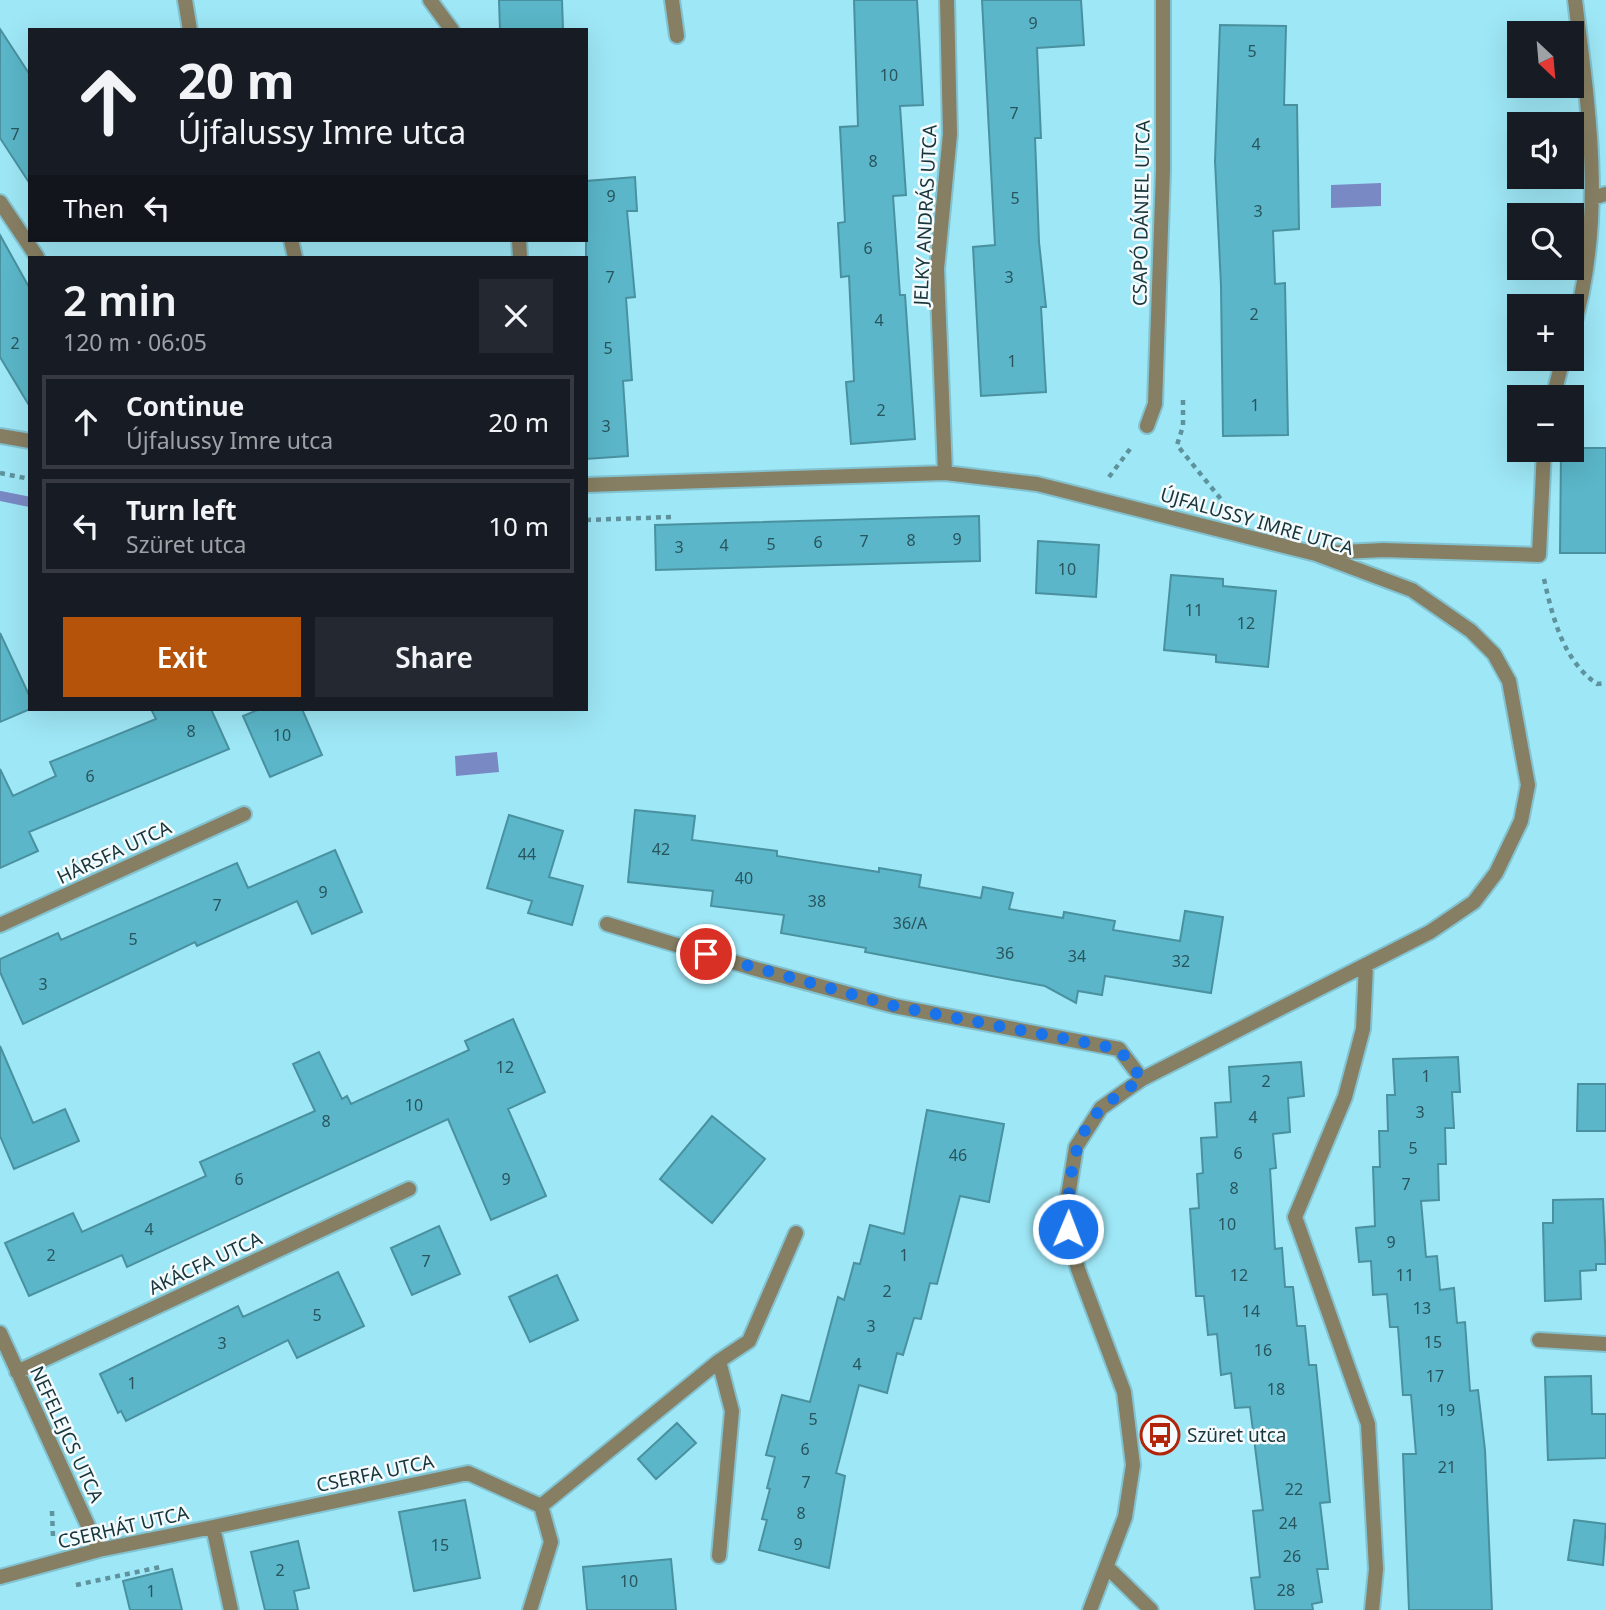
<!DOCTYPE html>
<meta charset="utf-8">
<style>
body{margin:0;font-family:"Noto Sans",sans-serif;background:#242831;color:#f1f3f6;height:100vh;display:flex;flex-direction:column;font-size:26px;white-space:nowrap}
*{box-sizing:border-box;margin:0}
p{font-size:23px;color:#9ea1a6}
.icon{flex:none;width:38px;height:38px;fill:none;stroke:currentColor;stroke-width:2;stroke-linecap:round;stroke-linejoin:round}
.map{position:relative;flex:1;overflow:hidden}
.drawer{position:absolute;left:28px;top:256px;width:560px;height:455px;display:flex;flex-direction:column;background:#171b24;border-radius:0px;box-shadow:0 7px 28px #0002}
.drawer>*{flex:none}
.guide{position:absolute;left:28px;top:28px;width:560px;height:214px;border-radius:0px;box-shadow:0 7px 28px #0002;background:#171b24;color:#f1f3f6;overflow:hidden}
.needle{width:46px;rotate:154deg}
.fabs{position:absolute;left:1507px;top:21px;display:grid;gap:14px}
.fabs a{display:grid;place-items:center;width:77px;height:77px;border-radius:0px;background:#171b24;box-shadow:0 7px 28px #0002;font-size:35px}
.pin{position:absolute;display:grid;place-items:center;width:60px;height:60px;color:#fff;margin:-30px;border:4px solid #fff;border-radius:50%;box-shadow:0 2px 7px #0007}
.me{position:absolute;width:77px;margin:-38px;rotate:1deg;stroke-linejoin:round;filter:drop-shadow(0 0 5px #0008)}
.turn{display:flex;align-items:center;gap:24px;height:147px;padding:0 35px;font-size:32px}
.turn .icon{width:91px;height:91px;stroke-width:2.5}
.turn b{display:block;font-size:49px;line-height:60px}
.then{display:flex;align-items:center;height:66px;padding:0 35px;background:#0003;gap:14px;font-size:26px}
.round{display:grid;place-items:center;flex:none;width:74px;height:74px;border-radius:0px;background:#242831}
.headline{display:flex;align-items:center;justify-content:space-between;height:119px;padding:0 35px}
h1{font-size:42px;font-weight:600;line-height:52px}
.cta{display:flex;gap:14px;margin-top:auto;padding:14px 35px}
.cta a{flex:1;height:80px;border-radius:0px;background:#b45309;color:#fff;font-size:28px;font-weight:600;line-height:80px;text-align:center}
.cta a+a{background:#242831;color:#f1f3f6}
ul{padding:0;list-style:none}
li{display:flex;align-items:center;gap:21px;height:94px;margin:0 14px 10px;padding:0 21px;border:4px solid #363941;border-radius:0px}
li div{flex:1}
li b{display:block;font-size:26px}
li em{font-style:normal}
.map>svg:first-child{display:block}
.water{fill:#7989c4}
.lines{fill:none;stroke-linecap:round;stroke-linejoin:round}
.stream{stroke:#7989c4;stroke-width:10}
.building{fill:#5ab6c8;stroke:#4a91a0;stroke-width:2}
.lane-casing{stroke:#83c3d1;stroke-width:18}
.street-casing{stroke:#83c3d1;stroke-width:18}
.path{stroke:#5e929d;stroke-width:4.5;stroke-dasharray:5 5;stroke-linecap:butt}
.lane{stroke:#877f63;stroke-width:14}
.street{stroke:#877f63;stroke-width:14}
.route{stroke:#1a73e8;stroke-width:12;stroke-dasharray:0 21.6}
.labels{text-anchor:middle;stroke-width:5;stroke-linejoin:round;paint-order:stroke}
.number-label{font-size:16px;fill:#28555e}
.street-label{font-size:19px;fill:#17353b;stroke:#f5fbfd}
.poi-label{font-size:19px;fill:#17353b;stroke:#f5fbfd;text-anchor:start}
</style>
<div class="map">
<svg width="1606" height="1610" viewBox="0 0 1606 1610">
<rect width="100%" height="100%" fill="#9ee7f6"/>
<path class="water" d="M1381,183V206L1331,208V185Z
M497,752L499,772L456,776L455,756Z"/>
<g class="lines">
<path class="stream" d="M0,496L30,502"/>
</g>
<path class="building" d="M499,0H562L563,30H500Z
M854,0H917L923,105L900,106L906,195L893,196L900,295H905L915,439L851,444L846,382L854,381L849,276L841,277L838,223L845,222L840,127L858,126Z
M982,0H1081L1084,45L1037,48L1041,138H1035L1039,242L1046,307H1041L1046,392L981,396L973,247L995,245Z
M1220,25L1286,26L1284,105H1297L1299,229L1273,231L1275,284L1285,283L1288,435L1223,436L1221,286L1215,161Z
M0,29L30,75V184L0,138Z
M635,177L637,211H627L635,297L626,298L632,380L623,381L628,456L586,459V181Z
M0,235L30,289V407L0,357Z
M1572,448H1606V553H1560L1561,450Z
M979,516L980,561L656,570L655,525Z
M1038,541L1099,545L1096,597L1036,593Z
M1171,575L1223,579V586L1276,591L1268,667L1216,662V655L1164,650Z
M0,633L30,697V709L0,722Z
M151,709H211L229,749L29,832L38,851L0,868V769L13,796L56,776L50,762L156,719Z
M260,709H302L322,755L270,777L243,716Z
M635,810L695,816L692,840L777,851V856L879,872V868L921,875L919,887L981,898L983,887L1013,893L1009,909L1063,918L1064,912L1115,921L1113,930L1180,941L1185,911L1223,917L1211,993L1105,976L1102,995L1078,991L1076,1003L1045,986L865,952L866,948L781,933L784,915L711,906L713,891L628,882Z
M509,815L563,831L549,877L583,886L572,925L528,913L532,901L487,888Z
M335,850L362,912L312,934L297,901L197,946L195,942L23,1024L0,972V959L58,933L61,940L237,863L248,888Z
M513,1019L545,1092L508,1109L546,1196L491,1220L448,1119L127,1267L122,1255L29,1296L5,1243L73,1213L82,1232L206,1176L200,1162L315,1111L293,1064L319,1052L342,1099L347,1096L351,1104L469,1050L465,1041Z
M0,1046L33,1123L65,1109L79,1141L14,1169L0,1136Z
M1458,1057L1460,1092H1452L1454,1128H1445L1446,1164H1438L1439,1200L1421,1201L1426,1257L1437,1256L1440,1290L1454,1288L1457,1323L1465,1322L1470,1391L1478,1390L1485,1450L1492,1610H1409L1403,1454H1416L1411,1395H1403L1398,1327H1390L1387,1294L1373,1295L1371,1261L1359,1262L1356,1228L1375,1226L1373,1167H1380L1379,1131H1388L1387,1095H1395L1393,1059Z
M1301,1062L1304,1096L1288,1098L1290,1132L1273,1134L1276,1168L1270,1169L1275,1249L1282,1248L1285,1287H1293L1297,1326H1305L1309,1365H1316L1330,1502L1320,1503L1328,1569H1317L1322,1602L1312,1604L1313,1610H1255L1251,1578L1260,1577L1253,1511L1263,1510L1250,1407L1235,1408L1231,1373L1221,1375L1217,1334L1208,1335L1204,1296H1196L1190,1209L1199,1208L1197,1174L1203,1173L1201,1138L1217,1137L1215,1103L1231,1102L1229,1067Z
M1578,1084H1606V1131H1577Z
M927,1110L1004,1124L989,1202L960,1196L937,1284L930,1283L921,1319L914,1318L903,1355L897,1353L887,1393L859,1385L836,1473L845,1476L829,1568L759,1550L767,1520L762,1519L770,1489L767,1488L775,1457L766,1455L782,1395L810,1402L838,1297L844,1300L854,1263L860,1264L870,1225L904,1234Z
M712,1116L765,1159L712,1223L660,1179Z
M1603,1199L1606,1264H1596V1270L1580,1271L1581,1299L1545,1301L1543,1223H1553V1200Z
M439,1226L460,1274L412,1295L391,1248Z
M338,1272L364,1326L297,1358L288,1340L126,1421L121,1411L118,1413L100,1374L238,1306L243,1317Z
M557,1275L578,1320L530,1342L509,1297Z
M1591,1376L1592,1414H1606V1458L1548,1460L1545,1377Z
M677,1423L696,1443L656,1479L638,1459Z
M465,1500L480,1578L414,1591L399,1512Z
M1574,1520L1606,1524L1603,1565L1568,1560Z
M298,1541L309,1588L294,1591L298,1610H265L251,1552Z
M671,1559L676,1610H587L583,1567Z
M172,1569L182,1610H130L123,1581Z"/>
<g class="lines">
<defs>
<path id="lane" d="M672,0L677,36"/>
<path id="street" d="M185,0L190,30
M430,0L452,30
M1592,198L1606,194
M0,202L37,257
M291,240L295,257
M519,240L520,257
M1572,332C1606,220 1589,113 1575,0
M1553,397L1563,359
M1147,426L1155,404L1163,170V0
M0,436L30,441
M945,473L937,269L950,134L947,0
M586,485L945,473L1037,484L1316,554L1412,590L1471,631L1494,654L1509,681L1528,785L1521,821L1496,873L1474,902L1430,932L1142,1079L1101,1108L1076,1147L1068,1196V1229L1078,1269L1124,1392L1133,1465L1125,1517L1090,1610
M1323,553L1383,550L1539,555L1544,450
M607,924L756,969L894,1006L1119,1049L1142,1079
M0,925L244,814
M1366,965L1363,1029L1345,1097L1295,1217L1368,1424L1376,1569L1372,1610
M0,1333L99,1550
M1539,1340L1606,1344
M719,1361L732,1411L719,1556
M17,1372L409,1189
M213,1527L468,1473L541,1506L719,1361L749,1341L796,1233
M1108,1568L1151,1610
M0,1577L99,1550L213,1527L231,1610
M530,1610L551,1542L541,1506"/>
</defs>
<use href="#lane" class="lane-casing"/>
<use href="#street" class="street-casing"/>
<path class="path" d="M1183,400V426L1177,445L1224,503
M0,473L30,479
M1109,477L1133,445
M586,520L671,517
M1544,579C1553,619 1563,660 1597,684L1606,683
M52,1511L53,1537
M76,1585L160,1567"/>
<use href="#lane" class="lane"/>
<use href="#street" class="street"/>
</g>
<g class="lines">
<path class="route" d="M706,954L894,1006L1119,1049L1142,1079C1129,1088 1114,1097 1102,1108C1070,1138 1068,1188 1068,1229"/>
</g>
<defs>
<symbol id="bus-ring" viewBox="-11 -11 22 22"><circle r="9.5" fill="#f5fbfd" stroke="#b2250a" stroke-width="1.5"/><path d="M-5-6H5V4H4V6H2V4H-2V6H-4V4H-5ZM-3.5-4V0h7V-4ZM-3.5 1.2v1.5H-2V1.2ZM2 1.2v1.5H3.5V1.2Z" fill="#b2250a"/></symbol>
</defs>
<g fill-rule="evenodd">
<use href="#bus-ring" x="1138" y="1413" width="44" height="44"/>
</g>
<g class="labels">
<g class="number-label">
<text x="1033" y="29">9</text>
<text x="1252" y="57">5</text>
<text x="889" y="81">10</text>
<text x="1014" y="119">7</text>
<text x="15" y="140">7</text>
<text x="1256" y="150">4</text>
<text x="873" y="167">8</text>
<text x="611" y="202">9</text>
<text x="1015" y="204">5</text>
<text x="1258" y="217">3</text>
<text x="868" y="254">6</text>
<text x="610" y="283">7</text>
<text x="1009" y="283">3</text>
<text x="1254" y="320">2</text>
<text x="879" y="326">4</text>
<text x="15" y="349">2</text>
<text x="608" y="354">5</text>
<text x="1012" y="367">1</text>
<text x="1255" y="411">1</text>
<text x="881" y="416">2</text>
<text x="606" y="432">3</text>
<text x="957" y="545">9</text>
<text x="911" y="546">8</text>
<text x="864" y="547">7</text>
<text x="818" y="548">6</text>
<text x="771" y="550">5</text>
<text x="724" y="551">4</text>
<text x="679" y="553">3</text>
<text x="1067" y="575">10</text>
<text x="1194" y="616">11</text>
<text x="1246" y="629">12</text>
<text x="191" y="737">8</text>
<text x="282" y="741">10</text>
<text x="90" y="782">6</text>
<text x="661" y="855">42</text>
<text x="527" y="860">44</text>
<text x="744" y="884">40</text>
<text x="323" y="898">9</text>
<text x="817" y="907">38</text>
<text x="217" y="911">7</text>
<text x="910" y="929">36/A</text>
<text x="133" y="945">5</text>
<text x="1005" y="959">36</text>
<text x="1077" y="962">34</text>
<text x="1181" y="967">32</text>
<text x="43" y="990">3</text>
<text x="505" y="1073">12</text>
<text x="1426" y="1082">1</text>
<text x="1266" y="1087">2</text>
<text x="414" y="1111">10</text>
<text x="1420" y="1118">3</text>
<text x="1253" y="1123">4</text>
<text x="326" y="1127">8</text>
<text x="1413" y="1154">5</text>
<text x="1238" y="1159">6</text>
<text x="958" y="1161">46</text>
<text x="239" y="1185">6</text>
<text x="506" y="1185">9</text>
<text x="1406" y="1190">7</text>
<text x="1234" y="1194">8</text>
<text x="1227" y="1230">10</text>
<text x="149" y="1235">4</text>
<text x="1391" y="1248">9</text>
<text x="51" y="1261">2</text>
<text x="904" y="1261">1</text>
<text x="426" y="1267">7</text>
<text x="1239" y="1281">12</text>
<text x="1405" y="1281">11</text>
<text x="887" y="1297">2</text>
<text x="1422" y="1314">13</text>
<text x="1251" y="1317">14</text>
<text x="317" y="1321">5</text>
<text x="871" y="1332">3</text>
<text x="1433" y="1348">15</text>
<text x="222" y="1349">3</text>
<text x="1263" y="1356">16</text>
<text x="857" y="1370">4</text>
<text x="1435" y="1382">17</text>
<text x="132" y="1389">1</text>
<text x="1276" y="1395">18</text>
<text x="1446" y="1416">19</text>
<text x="813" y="1425">5</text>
<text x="805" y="1455">6</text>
<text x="1447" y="1473">21</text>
<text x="806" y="1488">7</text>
<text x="1294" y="1495">22</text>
<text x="801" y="1519">8</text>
<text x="1288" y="1529">24</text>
<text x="798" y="1550">9</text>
<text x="440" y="1551">15</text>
<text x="1292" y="1562">26</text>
<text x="280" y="1576">2</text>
<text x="629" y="1587">10</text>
<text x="1286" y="1596">28</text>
<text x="151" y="1597">1</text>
</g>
<g class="street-label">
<text transform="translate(1141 213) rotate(-89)" y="7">CSAPÓ DÁNIEL UTCA</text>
<text transform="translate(925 215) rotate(-87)" y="7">JELKY ANDRÁS UTCA</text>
<text transform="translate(1257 521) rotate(16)" y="7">ÚJFALUSSY IMRE UTCA</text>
<text transform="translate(114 852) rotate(-25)" y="7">HÁRSFA UTCA</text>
<text transform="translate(205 1263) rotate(-25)" y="7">AKÁCFA UTCA</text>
<text transform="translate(67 1434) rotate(65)" y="7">NEFELEJCS UTCA</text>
<text transform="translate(375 1473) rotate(-12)" y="7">CSERFA UTCA</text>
<text transform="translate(123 1527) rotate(-13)" y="7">CSERHÁT UTCA</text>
</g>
<g class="poi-label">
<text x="1187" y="1442">Szüret utca</text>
</g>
</g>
</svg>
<div class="fabs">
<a><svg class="needle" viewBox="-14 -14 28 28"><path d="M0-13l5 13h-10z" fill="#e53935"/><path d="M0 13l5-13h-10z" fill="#9ea1a6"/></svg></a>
<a><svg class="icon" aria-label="sound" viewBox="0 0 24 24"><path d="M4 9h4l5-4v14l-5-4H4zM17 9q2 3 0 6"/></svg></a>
<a><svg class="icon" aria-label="search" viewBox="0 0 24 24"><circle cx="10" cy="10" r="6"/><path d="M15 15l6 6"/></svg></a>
<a>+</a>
<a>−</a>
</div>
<div class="pin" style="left:706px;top:954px;background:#d93025"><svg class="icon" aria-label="arrive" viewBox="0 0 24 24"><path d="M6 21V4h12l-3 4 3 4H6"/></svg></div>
<svg class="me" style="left:1068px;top:1229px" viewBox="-20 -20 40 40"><circle r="17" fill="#1a73e8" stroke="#fff" stroke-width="3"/><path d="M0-11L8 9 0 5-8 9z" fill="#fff"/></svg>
<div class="guide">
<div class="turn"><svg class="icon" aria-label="ahead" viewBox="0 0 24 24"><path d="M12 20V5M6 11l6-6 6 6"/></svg><div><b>20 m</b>Újfalussy Imre utca</div></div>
<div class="then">Then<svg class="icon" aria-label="left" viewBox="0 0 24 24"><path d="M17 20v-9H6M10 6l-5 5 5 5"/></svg></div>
</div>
<section class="drawer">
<div class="headline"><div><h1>2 min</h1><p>120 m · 06:05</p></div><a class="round"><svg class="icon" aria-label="close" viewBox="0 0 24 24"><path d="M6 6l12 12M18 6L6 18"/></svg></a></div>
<ul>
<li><svg class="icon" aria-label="ahead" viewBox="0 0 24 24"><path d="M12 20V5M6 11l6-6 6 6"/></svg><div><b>Continue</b><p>Újfalussy Imre utca</p></div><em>20 m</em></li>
<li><svg class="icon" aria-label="left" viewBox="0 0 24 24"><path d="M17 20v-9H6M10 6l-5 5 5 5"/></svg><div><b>Turn left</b><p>Szüret utca</p></div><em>10 m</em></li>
</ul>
<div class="cta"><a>Exit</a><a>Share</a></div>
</section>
</div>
